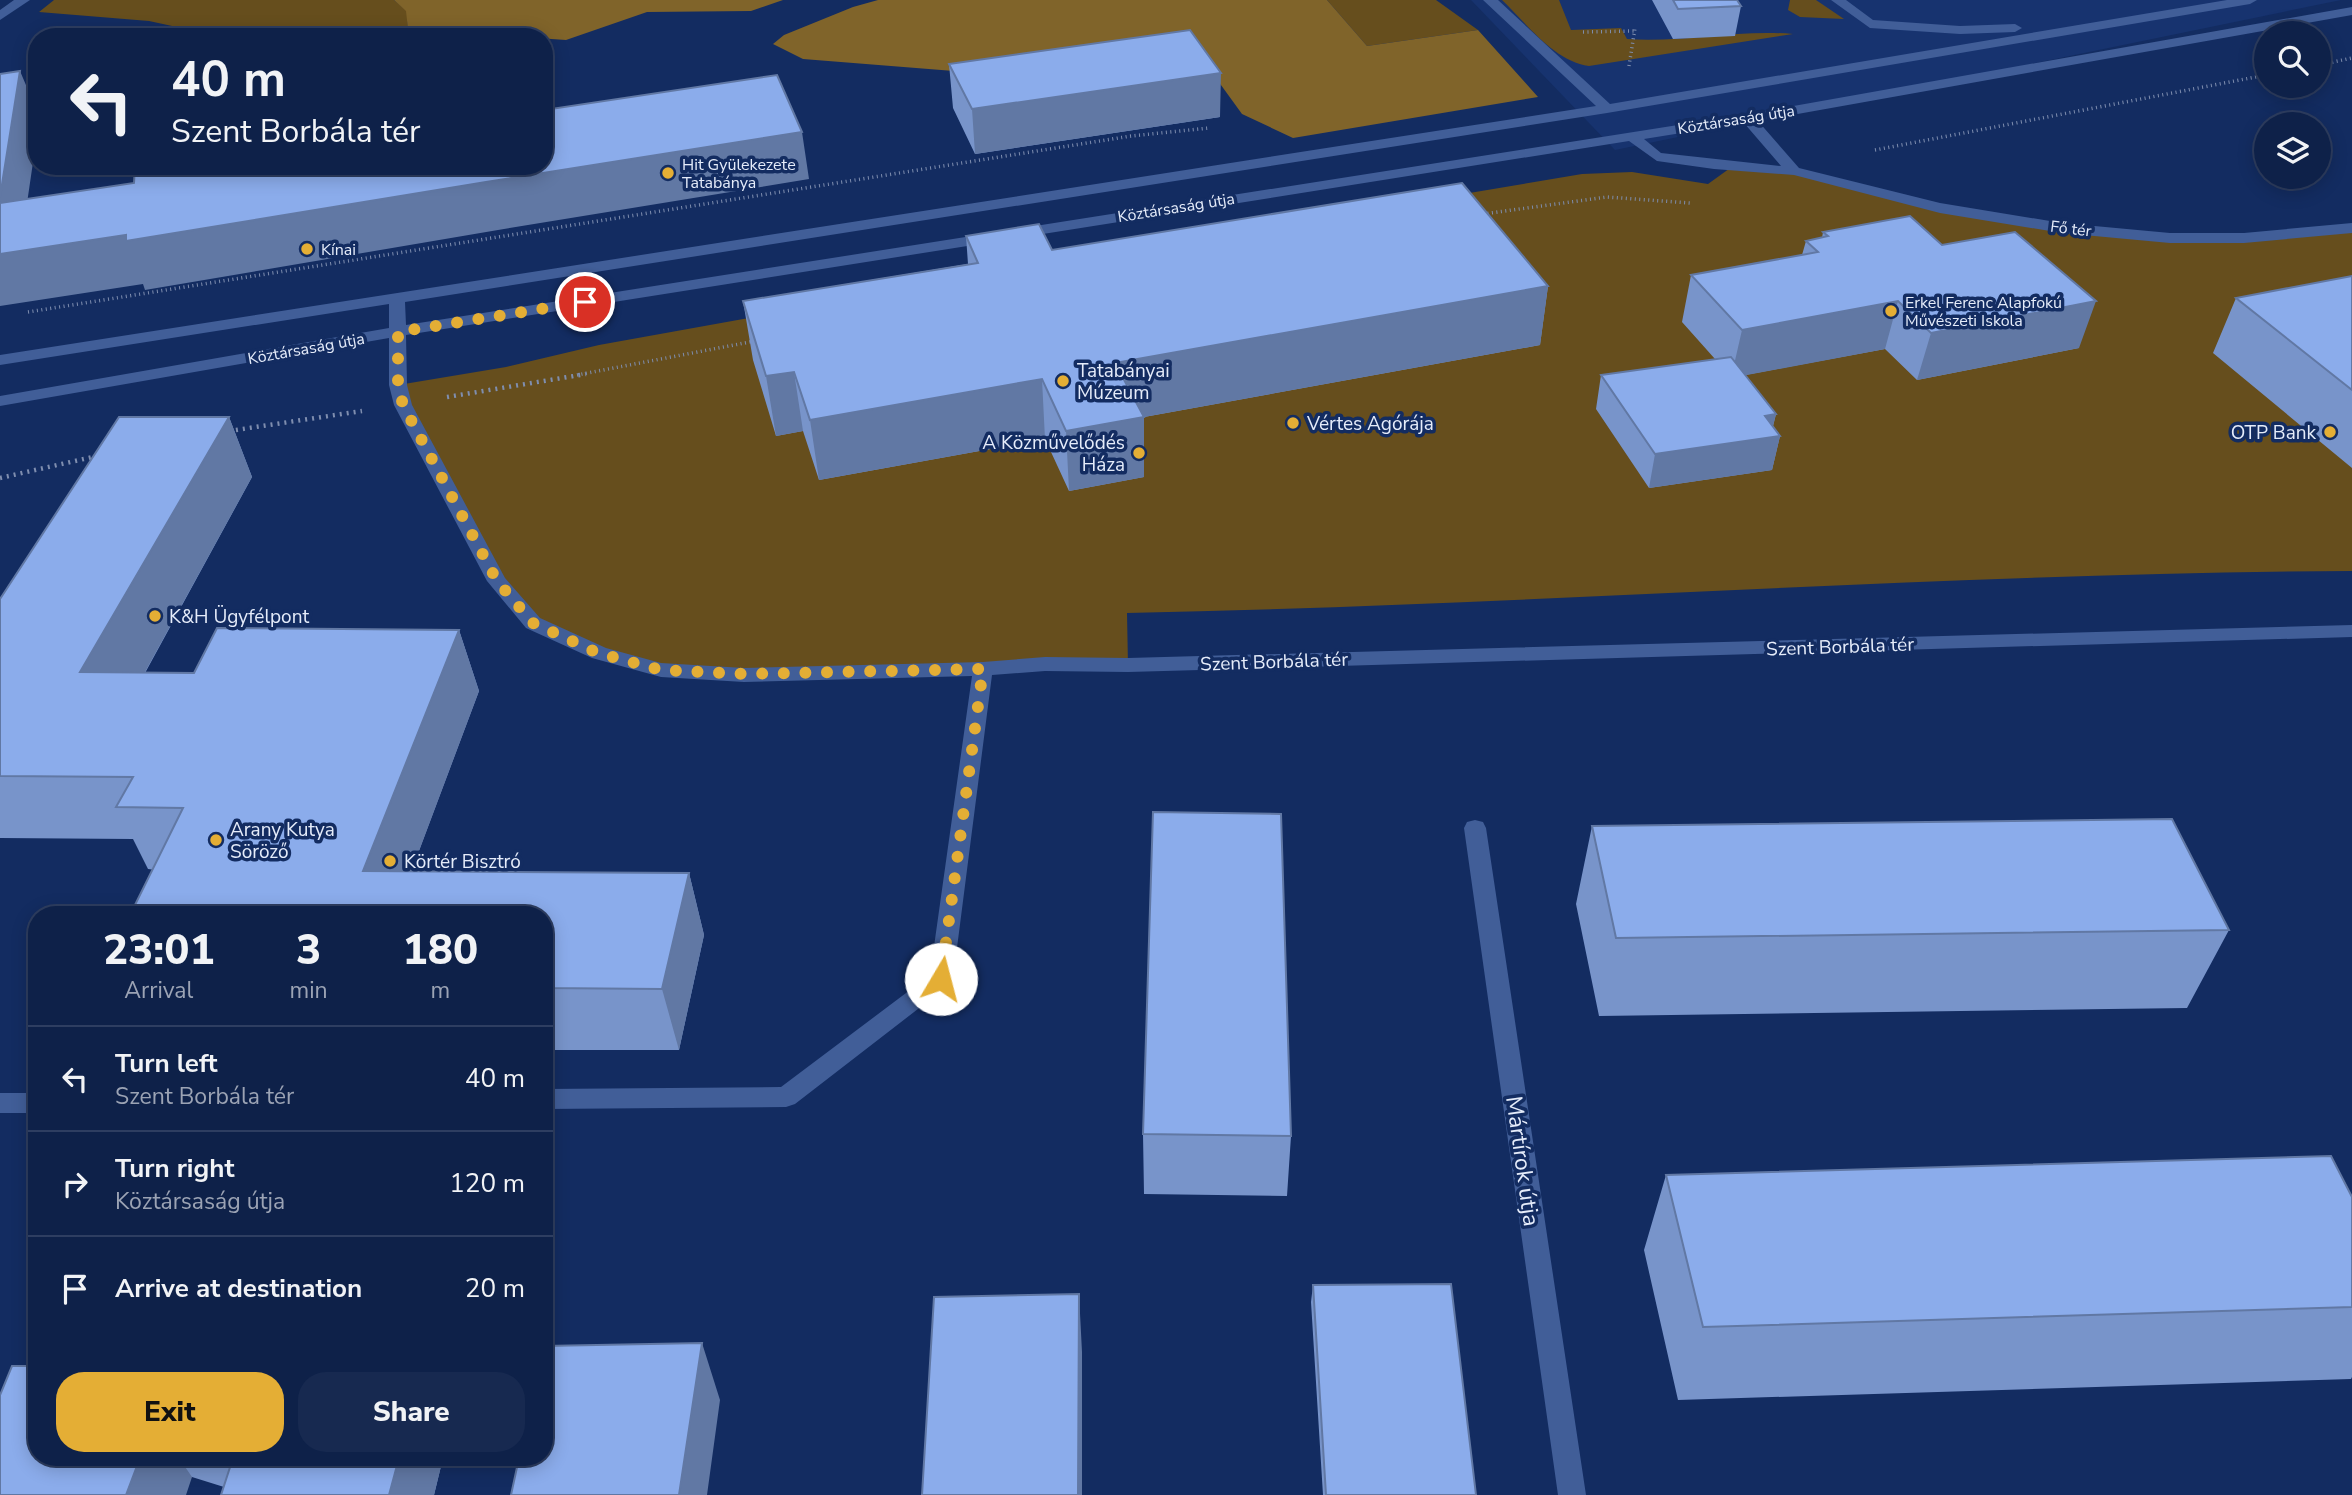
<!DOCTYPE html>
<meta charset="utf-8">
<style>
body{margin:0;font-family:"Nunito Sans",sans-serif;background:#172950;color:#f1f3f6;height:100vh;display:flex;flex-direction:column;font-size:26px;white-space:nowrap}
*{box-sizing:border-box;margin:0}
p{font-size:23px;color:#9ba3b4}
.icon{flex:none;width:38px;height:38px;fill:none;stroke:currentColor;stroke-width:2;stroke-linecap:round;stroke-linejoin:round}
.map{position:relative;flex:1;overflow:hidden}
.details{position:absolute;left:28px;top:906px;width:525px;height:560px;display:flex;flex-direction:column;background:#0e2149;border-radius:28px;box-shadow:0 4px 18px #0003,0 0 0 2px #2e3e61}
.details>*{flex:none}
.banner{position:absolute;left:28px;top:28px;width:525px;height:147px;border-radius:28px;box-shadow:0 4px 18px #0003,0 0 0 2px #2e3e61;background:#0e2149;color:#f1f3f6;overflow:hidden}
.controls{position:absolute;left:2254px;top:21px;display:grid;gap:14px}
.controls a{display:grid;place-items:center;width:77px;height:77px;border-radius:50%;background:#0e2149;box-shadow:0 4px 18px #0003,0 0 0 2px #2e3e61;font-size:35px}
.pin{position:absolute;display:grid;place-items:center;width:60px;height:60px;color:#fff;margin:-30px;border:4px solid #fff;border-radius:50%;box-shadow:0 2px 7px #0007}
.me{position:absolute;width:77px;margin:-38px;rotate:8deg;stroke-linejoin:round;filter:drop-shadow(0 0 5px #0008)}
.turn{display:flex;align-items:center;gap:24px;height:147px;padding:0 28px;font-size:32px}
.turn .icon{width:91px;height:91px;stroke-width:2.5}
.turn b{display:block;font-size:49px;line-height:60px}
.eta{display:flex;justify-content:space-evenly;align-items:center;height:119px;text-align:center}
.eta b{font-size:42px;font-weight:800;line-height:49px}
.action{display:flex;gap:14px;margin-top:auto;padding:14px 28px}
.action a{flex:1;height:80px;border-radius:28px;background:#e4ae35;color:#111;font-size:28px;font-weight:800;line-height:80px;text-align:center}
.action a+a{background:#172950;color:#f1f3f6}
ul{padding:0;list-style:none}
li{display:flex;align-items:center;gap:21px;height:105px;padding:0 28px;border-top:2px solid #2e3e61}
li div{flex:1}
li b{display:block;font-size:26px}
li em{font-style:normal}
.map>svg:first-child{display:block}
.built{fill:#17336f}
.green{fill:#664e1d}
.forest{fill:#80642a}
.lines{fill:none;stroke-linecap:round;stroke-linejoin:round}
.path-far1{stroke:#7f8eaf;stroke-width:3.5;stroke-dasharray:1 3.5;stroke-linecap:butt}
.path{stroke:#7f8eaf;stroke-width:4.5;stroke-dasharray:2 5;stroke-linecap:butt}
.minor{fill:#415e98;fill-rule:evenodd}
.wall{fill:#7894ca}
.shaded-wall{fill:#6178a4}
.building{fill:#8baceb;stroke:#6178a4;stroke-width:2}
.route{stroke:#e4ae35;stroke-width:12;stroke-dasharray:0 21.6}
.poi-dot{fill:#e4ae35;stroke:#132c61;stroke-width:2.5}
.labels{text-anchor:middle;stroke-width:7;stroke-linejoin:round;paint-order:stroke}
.far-street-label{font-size:16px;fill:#e5ecfa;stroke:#132c61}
.far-poi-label{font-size:16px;fill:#e5ecfa;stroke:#132c61;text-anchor:start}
.poi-label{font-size:19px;fill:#e5ecfa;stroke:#132c61;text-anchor:start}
.street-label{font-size:19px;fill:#e5ecfa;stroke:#132c61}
.near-street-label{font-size:23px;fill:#e5ecfa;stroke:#132c61}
</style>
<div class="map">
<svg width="2352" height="1495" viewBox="0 0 2352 1495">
<rect width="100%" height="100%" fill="#132c61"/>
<path class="built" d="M1471,0H2341L1615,150Z"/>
<path class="green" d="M54,0H394L407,11L408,29L343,37H223L149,21L39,12Z
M1327,0H1436L1478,30L1367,46Z
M1502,0H1559L1571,30L1621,28L1627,39C1682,43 1738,29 1793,34L1589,66C1554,61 1527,24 1502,0Z
M1790,0H1816L1844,19L1800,17L1788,10Z
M1733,166L1794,171L1940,208L2170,238L2352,228V571C1943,573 1536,605 1127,613L1128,665L661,670L533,623L497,581L398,385L506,367L599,345L1054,263L1582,174L1632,172L1708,184Z"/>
<path class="forest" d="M394,0H783L751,11L647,12L566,40L408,29L406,11Z
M878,0H1327L1367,46L1478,30L1538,97L1293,138L1242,114L1205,63L1004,75L803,59L773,44L784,35L853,7Z"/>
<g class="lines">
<path class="path-far1" d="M1583,32L1634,31
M2319,65L2352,58
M1629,66L1635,28
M1875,150L2266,75
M1483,214L1607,197L1690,203
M28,312L1131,136L1209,128
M577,375L755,341"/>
<path class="path" d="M447,397L586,374
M229,431L362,411
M0,478L97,456"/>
<path class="minor" d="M14,0H30L0,20V10Z
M1483,0H1498L1610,104L2227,0H2257L2250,4L1607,113L405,302L406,325L1748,114L2352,7V15L1758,121L1799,168L1940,203L2062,223L2170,233H2244L2352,223V233L2244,243H2170L2062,233L1940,213L1794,175L1714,169L1657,161L1629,141L406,335L407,385L412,405L505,578L540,618L606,648L661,663L744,668L983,662L1045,657L1128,658L2352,625V637L1128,672L1045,671L992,675L953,979L949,985L795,1104L786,1107L544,1109V1089L781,1087L930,975L972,676L744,682L661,677L592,658L526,628L487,581L394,405L389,385V338L0,406V396L389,328V304L0,365V355L1596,106ZM1744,123L1781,166L1661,153L1644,139Z
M1831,0H1846L1873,20L1960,26L2015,24L2022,28L2015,32L1960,34L1870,28Z
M1475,820L1483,822L1486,828L1586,1495H1558L1464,828L1467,822Z
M0,1093H37V1113H0Z"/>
</g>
<path class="wall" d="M1652,0H1737L1741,6L1735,36L1673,39Z
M949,64L1220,117L975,154L953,108Z
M1823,232L1942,245L2079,348L1917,380L1885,349L1745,375L1776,414L1773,426L1780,436L1772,470L1649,488L1596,409L1601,375L1715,359L1682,322L1691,275L1802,255L1806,241L1822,238Z
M966,236L1052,250L1548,286L1540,345L1144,417V477L1069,491L1045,439L819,480L803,431L776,436L753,360L743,301L968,264Z
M2352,276V468L2213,353L2236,298Z
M229,417L252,477L145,673H194L459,630L479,691L411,872L689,873L704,935L679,1050H544V915L148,869L133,839L0,838V599Z
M1592,826L2229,930L2187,1008L1599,1016L1576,904Z
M1143,1134L1291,1136L1287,1196L1144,1194Z
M1666,1175L2352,1197V1377L2351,1379L1678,1400L1644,1250Z
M1313,1285L1476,1495H1323L1311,1302Z
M37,1458H443L434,1495H221L224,1487L192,1477Z"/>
<path class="shaded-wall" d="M20,71L37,111V135L20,251L486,182L802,132L809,179L498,230L145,290L143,284L0,306V197Z
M1221,73L1220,117L975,154L972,109Z
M1548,286L1540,345L1144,417V477L1069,491L1066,431L1115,363Z
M1898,301L1885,349L1731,378L1742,330Z
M2096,301L2079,348L1917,380L1931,333Z
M794,372L803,431L776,436L766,376Z
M1042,379L1045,439L819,480L810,420Z
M1776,414L1770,438L1780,436L1772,470L1649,488L1655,454L1765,416Z
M229,417L252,477L111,734L80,672Z
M459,630L479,691L395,915L363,871Z
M689,873L704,935L679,1050L662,989Z
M1079,1294L1082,1352V1495H1078Z
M702,1343L720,1400L707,1495H679Z
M140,1458H179L192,1477L186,1495H126Z
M399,1458H443L434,1495H389Z"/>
<path class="building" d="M1673,0H1737L1741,6L1678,9Z
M1190,30L1221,73L972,109L949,64Z
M20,71L0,197V74Z
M777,75L802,132L486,182L126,241V235L0,254V203L134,183L135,166H544V110Z
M1462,183L1548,286L1115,363L1144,417L1066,431L1042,379L810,420L794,372L766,376L743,301L978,263L966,236L1039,224L1052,250Z
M1910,216L1942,245L2015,232L2096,301L1931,333L1898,301L1742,330L1691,275L1818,252L1806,241L1828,236L1823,232Z
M2352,276V390L2236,298Z
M1731,357L1776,414L1765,416L1780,436L1655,454L1601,375Z
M119,417H229L80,672L194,673L217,628L459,630L363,871L689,873L662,989L544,988V915H130L183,808L116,807L133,777L0,776V599Z
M1153,812L1281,814L1291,1136L1143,1134Z
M2172,819L2229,930L1616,938L1592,826Z
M2331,1156L2352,1197V1307L1703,1327L1666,1175Z
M1451,1284L1476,1495H1326L1313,1285Z
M1079,1294L1078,1495H922L934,1297Z
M702,1343L679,1495H511L519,1458H544V1346Z
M12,1366H37V1458H140L126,1495H0V1395Z
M233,1458H399L389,1495H221Z"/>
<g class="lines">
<path class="route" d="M585,302L398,332V385L403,405L497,581L533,623L598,653L661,670L744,674L983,669L941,979"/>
</g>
<g class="poi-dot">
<circle cx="668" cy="173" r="7"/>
<circle cx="307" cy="249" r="7"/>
<circle cx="1891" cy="311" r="7"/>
<circle cx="1063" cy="381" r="7"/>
<circle cx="1293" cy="423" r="7"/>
<circle cx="2330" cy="432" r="7"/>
<circle cx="1139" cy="453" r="7"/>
<circle cx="155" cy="616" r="7"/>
<circle cx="216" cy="840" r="7"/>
<circle cx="390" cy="861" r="7"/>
</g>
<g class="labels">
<g class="far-street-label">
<text transform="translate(1736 119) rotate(-9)" y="6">Köztársaság útja</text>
<text transform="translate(1176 207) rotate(-9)" y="6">Köztársaság útja</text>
<text transform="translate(2071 228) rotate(7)" y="6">Fő tér</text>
<text transform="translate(306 348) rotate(-10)" y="6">Köztársaság útja</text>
</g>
<g class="far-poi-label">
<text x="682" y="170">Hit Gyülekezete<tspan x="682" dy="18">Tatabánya</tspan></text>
<text x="321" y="255">Kínai</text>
<text x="1905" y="308">Erkel Ferenc Alapfokú<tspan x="1905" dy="18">Művészeti Iskola</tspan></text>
</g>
<g class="poi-label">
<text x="1077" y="377">Tatabányai<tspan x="1077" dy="22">Múzeum</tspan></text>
<text x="1307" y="430">Vértes Agórája</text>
<text x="2316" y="439" text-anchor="end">OTP Bank</text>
<text x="1125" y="449" text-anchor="end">A Közművelődés<tspan x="1125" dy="22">Háza</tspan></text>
<text x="169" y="623">K&amp;H Ügyfélpont</text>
<text x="230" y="836">Arany Kutya<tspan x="230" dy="22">Söröző</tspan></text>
<text x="404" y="868">Körtér Bisztró</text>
</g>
<g class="street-label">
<text transform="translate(1840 646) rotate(-2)" y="7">Szent Borbála tér</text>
<text transform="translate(1274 661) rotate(-2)" y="7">Szent Borbála tér</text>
</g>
<g class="near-street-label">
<text transform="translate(1523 1161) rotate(82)" y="8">Mártírok útja</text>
</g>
</g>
</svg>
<div class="controls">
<a><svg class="icon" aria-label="search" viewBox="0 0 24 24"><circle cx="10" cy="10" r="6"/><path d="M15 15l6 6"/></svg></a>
<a><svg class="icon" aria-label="layers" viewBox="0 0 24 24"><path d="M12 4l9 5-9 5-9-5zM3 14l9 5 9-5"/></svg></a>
</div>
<div class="pin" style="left:585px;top:302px;background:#d93025"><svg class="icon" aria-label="arrive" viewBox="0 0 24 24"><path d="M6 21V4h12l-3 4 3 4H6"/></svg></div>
<svg class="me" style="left:941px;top:979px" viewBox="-20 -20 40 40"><circle r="19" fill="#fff"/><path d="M0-13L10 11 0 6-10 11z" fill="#e4ae35"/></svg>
<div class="banner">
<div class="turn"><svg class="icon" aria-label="left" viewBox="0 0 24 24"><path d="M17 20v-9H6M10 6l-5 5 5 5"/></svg><div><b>40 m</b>Szent Borbála tér</div></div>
</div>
<section class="details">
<div class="eta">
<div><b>23:01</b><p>Arrival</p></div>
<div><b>3</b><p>min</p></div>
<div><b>180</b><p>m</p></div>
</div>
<ul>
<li><svg class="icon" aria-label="left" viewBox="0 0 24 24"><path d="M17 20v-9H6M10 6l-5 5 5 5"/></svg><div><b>Turn left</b><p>Szent Borbála tér</p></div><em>40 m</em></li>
<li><svg class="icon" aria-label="right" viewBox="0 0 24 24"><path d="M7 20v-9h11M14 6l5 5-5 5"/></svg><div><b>Turn right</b><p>Köztársaság útja</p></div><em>120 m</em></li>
<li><svg class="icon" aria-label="arrive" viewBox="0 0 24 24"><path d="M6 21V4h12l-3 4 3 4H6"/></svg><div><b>Arrive at destination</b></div><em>20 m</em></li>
</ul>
<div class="action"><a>Exit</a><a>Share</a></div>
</section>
</div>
